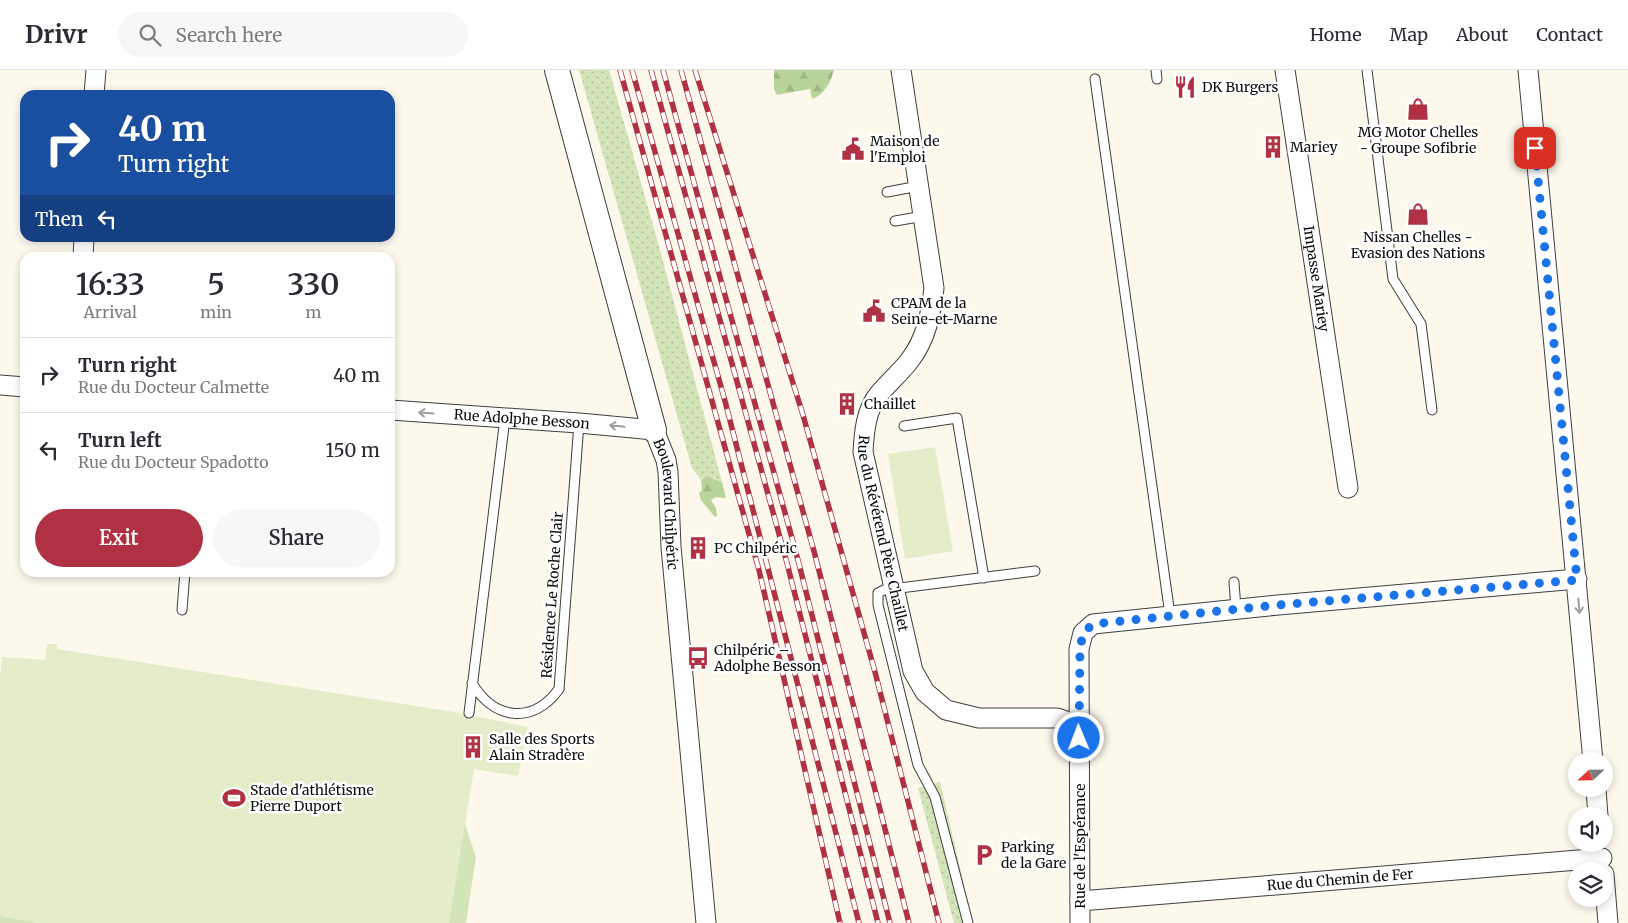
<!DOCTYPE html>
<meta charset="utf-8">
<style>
body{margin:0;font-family:Merriweather,serif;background:#f7f7f7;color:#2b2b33;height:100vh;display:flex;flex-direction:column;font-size:19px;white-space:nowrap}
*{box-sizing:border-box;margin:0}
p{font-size:16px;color:#7c7c81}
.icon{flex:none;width:28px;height:28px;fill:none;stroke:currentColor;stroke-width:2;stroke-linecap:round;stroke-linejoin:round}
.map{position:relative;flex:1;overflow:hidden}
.side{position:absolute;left:20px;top:182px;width:375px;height:325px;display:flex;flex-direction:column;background:#fff;border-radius:15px;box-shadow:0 2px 8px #0003}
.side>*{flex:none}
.hud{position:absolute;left:20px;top:20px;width:375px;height:152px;border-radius:15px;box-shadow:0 2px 8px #0003;background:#1a4fa0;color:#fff;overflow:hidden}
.needle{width:32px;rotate:248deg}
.tools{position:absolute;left:1568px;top:682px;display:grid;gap:10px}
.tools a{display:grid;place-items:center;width:45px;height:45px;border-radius:50%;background:#fff;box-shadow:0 2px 8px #0003;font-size:25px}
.pin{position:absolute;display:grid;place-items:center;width:42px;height:42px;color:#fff;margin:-21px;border-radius:10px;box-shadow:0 2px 8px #0006}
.me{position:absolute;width:55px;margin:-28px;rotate:359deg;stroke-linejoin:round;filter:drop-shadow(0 0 4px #0008)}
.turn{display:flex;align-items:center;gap:18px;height:105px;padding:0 15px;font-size:22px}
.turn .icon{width:65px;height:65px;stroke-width:2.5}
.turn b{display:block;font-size:35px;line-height:42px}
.then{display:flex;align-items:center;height:48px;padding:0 15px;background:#0003;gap:10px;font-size:19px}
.eta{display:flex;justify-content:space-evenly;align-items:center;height:85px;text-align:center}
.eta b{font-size:30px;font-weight:600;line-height:35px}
.action{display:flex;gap:10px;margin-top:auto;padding:10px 15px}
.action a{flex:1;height:58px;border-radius:30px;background:#af3143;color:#fff;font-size:20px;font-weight:600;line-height:58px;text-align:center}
.action a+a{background:#f7f7f7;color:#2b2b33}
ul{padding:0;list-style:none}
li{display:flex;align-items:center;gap:15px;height:75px;padding:0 15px;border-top:1px solid #e1e1e2}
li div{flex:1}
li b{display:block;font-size:19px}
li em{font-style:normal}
header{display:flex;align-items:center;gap:30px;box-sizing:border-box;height:70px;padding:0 25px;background:#fff;border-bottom:1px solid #e1e1e2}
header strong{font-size:24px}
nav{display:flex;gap:28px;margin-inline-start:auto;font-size:18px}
.search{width:350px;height:45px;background:#f7f7f7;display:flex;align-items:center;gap:12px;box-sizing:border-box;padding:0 18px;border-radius:28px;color:#7c7c81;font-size:19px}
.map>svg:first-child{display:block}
.grass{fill:url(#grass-dots)}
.forest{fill:url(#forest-firs)}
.park{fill:#d4e4b9}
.pitch{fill:#e4ecca}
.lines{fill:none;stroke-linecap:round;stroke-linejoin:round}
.service-casing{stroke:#3f3f3f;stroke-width:11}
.minor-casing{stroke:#3f3f3f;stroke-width:21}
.tertiary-casing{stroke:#3f3f3f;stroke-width:26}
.service{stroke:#fff;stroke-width:9}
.minor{stroke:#fff;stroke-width:19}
.tertiary{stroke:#fff;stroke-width:24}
.rail-casing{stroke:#af3143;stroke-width:5.5}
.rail{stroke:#fff;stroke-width:4;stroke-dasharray:11;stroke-linecap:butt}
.oneway{stroke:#9e9e9e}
.route{stroke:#1a73e8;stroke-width:9;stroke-dasharray:0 16.2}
.labels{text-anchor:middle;stroke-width:5;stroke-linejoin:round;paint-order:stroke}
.poi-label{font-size:14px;fill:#0c0c0c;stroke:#fff;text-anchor:start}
.street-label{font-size:14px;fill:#0c0c0c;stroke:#fff}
</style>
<header>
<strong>Drivr</strong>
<div class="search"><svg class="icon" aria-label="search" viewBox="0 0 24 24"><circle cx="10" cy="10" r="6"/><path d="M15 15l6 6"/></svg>Search here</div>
<nav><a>Home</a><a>Map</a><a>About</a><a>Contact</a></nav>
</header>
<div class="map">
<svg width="1628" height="853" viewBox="0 0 1628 853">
<defs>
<pattern id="grass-dots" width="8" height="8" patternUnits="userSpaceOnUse" patternTransform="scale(1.25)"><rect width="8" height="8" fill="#d4e4b9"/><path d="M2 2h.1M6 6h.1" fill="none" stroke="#b5c29e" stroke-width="1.8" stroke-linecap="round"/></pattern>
<pattern id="forest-firs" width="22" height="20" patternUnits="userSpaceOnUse" patternTransform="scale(1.25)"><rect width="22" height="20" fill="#b9d49a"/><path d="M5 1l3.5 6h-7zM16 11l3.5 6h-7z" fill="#9eb584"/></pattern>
</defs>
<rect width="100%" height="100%" fill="#fdf8ec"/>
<path class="grass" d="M579,0H609L657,169L722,412L714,408H703L701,410L692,398Z
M940,712L973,853H954L918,718Z"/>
<path class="forest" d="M774,0H834C831,12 824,25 812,29L810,19L777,25L774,19Z
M707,406L722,412L726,428L716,427L711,430L716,438L717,446L715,447L701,430L699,423L702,420L701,410Z"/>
<path class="park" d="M464,751L476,787L466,853H449Z
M0,844L4,847L40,853H0Z"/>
<path class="pitch" d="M935,377L953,481L905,489L888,384Z
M47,574H57V579L454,642L528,657L518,706L474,699L449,853H40L4,847L0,844V608L2,587L45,590Z"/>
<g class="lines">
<defs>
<path id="service" d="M1156,0L1157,9
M1367,0L1393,209L1421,254L1432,340
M1095,9L1170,545
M887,122L919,116
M895,151L924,146
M904,356L957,348L984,508
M1234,512L1236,539
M182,540L185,502
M472,613C494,650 533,655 559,619L579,353
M469,643L505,348
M968,853L935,727L918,695L878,535V523L884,520L1035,501"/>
<g id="minor">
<path id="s1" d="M901,0L934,218C931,244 926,269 910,290C901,302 889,312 879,324C866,339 864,363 863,382L913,601L925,622L946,640L979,648H1057L1071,653L1076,658L1079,669"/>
<path id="s2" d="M1285,0L1348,418"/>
<path d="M1528,0L1593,691"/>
<path d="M94,25L96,0"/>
<path d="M83,188L84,168"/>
<path d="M0,315L25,317"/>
<path id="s3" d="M390,340L579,353L654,360L666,390L668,402L671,477L706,853"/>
<path d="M1596,719L1598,746"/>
<path d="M1604,804L1608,853"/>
<path id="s4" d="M1080,831L1602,788"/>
<path d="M1080,853L1079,579L1083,563L1093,554L1278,535L1577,509"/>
</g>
<path id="tertiary" d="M557,0L654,360"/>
</defs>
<use href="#service" class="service-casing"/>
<use href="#minor" class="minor-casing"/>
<use href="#tertiary" class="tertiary-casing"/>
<use href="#service" class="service"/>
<use href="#minor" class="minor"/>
<use href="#tertiary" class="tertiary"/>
<defs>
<path id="rail" d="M620,0L759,500L840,853
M632,0L725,331L859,853
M651,0L787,493L878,853
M663,0L798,490L890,853
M681,0L815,485L909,853
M695,0L803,345L875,602L939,853"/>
</defs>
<use href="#rail" class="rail-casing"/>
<use href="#rail" class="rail"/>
</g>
<defs><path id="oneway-shaft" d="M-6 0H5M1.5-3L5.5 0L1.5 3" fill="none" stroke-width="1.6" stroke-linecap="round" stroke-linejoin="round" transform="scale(1.25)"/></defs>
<g class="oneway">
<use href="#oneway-shaft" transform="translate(426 343) rotate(-176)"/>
<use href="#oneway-shaft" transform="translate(617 356) rotate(-174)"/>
<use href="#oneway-shaft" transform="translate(1579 536) rotate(85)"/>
</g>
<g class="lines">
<path class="route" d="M1079,668L1080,579L1083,563L1093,554L1278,535L1577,510L1535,78"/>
</g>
<defs>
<symbol id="restaurant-bare" viewBox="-9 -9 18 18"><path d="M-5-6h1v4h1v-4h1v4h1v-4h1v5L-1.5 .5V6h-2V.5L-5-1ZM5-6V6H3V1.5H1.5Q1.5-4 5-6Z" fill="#af3143" stroke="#fff" stroke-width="2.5" paint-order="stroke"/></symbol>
<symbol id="shop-bare" viewBox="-9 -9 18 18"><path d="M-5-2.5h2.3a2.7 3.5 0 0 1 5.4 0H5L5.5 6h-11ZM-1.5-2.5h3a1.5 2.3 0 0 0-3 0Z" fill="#af3143" stroke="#fff" stroke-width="2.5" paint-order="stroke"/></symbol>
<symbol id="building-bare" viewBox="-9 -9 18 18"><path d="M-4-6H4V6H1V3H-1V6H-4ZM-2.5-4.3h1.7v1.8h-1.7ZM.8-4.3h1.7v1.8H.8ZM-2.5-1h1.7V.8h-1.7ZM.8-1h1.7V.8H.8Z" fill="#af3143" stroke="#fff" stroke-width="2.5" paint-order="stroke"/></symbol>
<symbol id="civic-bare" viewBox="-9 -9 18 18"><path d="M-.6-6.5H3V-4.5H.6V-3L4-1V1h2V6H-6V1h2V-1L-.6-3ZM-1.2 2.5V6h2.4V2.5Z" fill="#af3143" stroke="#fff" stroke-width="2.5" paint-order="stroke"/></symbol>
<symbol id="bus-bare" viewBox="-9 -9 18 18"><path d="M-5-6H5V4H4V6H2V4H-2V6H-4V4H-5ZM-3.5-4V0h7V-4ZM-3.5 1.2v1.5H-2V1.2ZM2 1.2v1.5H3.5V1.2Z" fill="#af3143" stroke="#fff" stroke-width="2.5" paint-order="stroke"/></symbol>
<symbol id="stadium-bare" viewBox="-9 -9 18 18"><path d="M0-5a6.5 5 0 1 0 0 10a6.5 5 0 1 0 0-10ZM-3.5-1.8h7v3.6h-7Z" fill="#af3143" stroke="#fff" stroke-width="2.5" paint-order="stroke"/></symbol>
<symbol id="parking-bare" viewBox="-9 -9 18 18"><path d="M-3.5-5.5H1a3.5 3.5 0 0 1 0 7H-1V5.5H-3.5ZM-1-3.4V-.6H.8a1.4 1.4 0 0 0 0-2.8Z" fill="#af3143" stroke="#fff" stroke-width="2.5" paint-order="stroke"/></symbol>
</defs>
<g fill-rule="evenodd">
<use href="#restaurant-bare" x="1169" y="1" width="32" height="32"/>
<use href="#shop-bare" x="1402" y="23" width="32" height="32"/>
<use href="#building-bare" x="1257" y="61" width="32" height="32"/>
<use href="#civic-bare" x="837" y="63" width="32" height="32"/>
<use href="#shop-bare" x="1402" y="128" width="32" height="32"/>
<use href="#civic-bare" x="858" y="225" width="32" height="32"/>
<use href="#building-bare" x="831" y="318" width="32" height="32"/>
<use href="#building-bare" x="682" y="462" width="32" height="32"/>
<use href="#bus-bare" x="682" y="572" width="32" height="32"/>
<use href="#building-bare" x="457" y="661" width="32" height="32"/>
<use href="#stadium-bare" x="218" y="712" width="32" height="32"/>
<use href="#parking-bare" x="968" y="769" width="32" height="32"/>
</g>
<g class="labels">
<g class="poi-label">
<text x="1202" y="22">DK Burgers</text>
<text x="1418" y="67" text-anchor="middle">MG Motor Chelles<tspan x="1418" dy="16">- Groupe Sofibrie</tspan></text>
<text x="870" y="76">Maison de<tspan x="870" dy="16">l'Emploi</tspan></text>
<text x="1290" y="82">Mariey</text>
<text x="1418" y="172" text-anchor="middle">Nissan Chelles -<tspan x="1418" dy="16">Evasion des Nations</tspan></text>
<text x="891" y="238">CPAM de la<tspan x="891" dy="16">Seine-et-Marne</tspan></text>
<text x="864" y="339">Chaillet</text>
<text x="714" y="483">PC Chilpéric</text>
<text x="714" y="585">Chilpéric –<tspan x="714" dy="16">Adolphe Besson</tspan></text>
<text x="489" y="674">Salle des Sports<tspan x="489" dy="16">Alain Stradère</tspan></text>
<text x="250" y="725">Stade d'athlétisme<tspan x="250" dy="16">Pierre Duport</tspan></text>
<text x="1001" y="782">Parking<tspan x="1001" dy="16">de la Gare</tspan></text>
</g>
<g class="street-label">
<text dy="5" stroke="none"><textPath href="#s2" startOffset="211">Impasse Mariey</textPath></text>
<text dy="5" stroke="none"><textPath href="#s3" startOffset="132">Rue Adolphe Besson</textPath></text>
<text dy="5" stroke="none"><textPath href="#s3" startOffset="341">Boulevard Chilpéric</textPath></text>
<text dy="5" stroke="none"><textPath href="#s1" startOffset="488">Rue du Révérend Père Chaillet</textPath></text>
<text transform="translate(552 525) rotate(-86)" y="5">Résidence Le Roche Clair</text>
<text transform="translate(1080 776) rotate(-90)" y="5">Rue de l'Espérance</text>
<text dy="5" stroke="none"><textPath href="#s4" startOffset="261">Rue du Chemin de Fer</textPath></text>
</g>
</g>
</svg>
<div class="tools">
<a><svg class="needle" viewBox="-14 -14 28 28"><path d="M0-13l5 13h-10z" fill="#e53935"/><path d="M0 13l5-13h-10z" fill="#7c7c81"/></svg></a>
<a><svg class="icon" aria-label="sound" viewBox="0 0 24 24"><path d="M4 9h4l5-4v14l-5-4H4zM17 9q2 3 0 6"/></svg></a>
<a><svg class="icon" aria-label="layers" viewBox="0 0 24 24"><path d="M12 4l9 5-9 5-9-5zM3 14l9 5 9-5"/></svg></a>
</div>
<div class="pin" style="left:1535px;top:78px;background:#d93025"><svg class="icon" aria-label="arrive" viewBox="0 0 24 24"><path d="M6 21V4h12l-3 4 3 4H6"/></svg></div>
<svg class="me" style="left:1079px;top:668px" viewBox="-20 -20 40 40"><circle r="17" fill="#1a73e8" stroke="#fff" stroke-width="3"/><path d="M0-11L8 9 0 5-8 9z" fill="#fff"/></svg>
<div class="hud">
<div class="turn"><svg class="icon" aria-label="right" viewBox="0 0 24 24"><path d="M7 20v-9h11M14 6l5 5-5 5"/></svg><div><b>40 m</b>Turn right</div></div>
<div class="then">Then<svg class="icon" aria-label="left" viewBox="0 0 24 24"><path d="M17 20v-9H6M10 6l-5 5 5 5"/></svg></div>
</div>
<section class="side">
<div class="eta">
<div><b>16:33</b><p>Arrival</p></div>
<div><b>5</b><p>min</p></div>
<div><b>330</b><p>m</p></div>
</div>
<ul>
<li><svg class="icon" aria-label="right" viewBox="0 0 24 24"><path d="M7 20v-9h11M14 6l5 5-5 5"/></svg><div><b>Turn right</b><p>Rue du Docteur Calmette</p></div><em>40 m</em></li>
<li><svg class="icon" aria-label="left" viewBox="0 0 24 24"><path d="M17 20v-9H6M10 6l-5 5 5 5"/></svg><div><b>Turn left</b><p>Rue du Docteur Spadotto</p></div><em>150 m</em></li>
</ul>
<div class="action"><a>Exit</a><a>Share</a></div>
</section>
</div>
